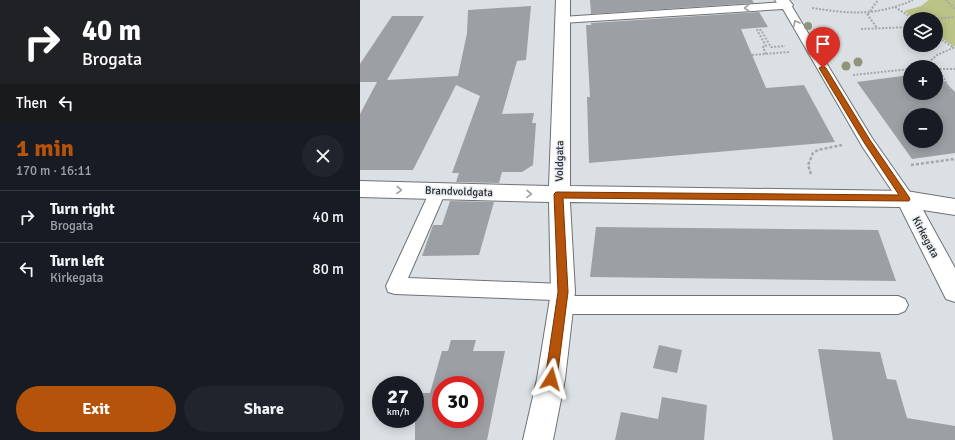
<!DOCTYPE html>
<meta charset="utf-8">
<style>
body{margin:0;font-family:Signika,sans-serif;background:#20242c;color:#f1f3f6;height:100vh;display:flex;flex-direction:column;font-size:15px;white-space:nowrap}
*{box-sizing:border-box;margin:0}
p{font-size:13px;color:#9ea1a6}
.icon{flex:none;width:22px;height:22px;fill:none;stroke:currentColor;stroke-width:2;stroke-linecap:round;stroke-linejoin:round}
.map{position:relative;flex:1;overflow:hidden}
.drawer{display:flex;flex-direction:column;background:#171b24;width:360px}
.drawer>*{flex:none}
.hud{background:#202124;color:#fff;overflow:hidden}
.tools{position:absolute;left:543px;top:12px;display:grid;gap:8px}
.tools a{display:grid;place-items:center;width:40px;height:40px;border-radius:50%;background:#171b24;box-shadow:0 2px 10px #0003;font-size:20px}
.speed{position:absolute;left:12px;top:376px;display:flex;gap:8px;font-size:20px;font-weight:700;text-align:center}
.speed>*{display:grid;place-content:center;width:52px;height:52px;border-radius:50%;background:#171b24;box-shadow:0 2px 10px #0003;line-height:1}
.speed small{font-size:10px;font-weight:400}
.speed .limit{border:6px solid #d22;background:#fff;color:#111}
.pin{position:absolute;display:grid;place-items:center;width:34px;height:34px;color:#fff;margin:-41px -17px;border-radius:50% 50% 50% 0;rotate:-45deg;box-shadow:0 0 4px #0007}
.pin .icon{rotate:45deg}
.me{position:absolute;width:44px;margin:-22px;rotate:8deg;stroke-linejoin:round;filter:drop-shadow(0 0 3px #0008)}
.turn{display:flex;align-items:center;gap:14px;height:84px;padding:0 16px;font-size:18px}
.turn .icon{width:52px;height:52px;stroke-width:2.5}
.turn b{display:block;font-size:28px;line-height:34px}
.then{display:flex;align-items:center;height:38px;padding:0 16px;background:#0003;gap:8px;font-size:15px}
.round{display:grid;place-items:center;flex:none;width:42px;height:42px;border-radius:21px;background:#20242c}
.head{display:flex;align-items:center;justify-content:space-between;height:68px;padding:0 16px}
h1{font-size:24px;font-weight:700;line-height:30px;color:#b45309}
.button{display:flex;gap:8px;margin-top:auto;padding:8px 16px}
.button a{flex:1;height:46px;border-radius:24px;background:#b45309;color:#fff;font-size:16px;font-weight:700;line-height:46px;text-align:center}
.button a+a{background:#20242c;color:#f1f3f6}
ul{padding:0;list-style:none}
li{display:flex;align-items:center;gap:12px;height:52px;padding:0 16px;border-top:1px solid #363941}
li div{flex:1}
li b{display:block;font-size:15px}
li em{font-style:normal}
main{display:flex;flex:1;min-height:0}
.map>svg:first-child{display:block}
.green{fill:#bcc387}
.building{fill:#9ca0a5;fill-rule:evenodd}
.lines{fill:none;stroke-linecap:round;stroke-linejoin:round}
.service-casing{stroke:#6e7276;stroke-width:2}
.minor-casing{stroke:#6e7276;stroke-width:2}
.path-far1{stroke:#a4a8ab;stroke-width:2;stroke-dasharray:2 1.5;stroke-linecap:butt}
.path{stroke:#a4a8ab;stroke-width:2.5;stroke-dasharray:3 2;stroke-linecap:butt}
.service{fill:#fff;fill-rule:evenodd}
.minor{fill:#fff;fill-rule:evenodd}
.tree{fill:#909578}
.oneway{stroke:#9d9e9f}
.route{fill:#b45309;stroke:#753606}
.labels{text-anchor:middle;stroke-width:3;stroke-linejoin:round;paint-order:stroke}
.street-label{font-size:11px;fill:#26282a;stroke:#e8edf2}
</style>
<main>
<section class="drawer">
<div class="hud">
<div class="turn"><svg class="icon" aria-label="right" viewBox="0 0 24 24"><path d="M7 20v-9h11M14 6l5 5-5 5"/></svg><div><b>40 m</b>Brogata</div></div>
<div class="then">Then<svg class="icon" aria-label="left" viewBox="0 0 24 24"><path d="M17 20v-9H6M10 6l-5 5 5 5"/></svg></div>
</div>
<div class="head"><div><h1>1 min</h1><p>170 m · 16:11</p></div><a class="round"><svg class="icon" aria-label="close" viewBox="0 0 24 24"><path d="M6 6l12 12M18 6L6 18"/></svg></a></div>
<ul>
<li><svg class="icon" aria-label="right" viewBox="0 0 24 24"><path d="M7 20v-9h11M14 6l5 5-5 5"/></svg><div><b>Turn right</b><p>Brogata</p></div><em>40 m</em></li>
<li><svg class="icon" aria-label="left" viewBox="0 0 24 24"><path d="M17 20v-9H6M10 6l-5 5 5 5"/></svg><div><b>Turn left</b><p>Kirkegata</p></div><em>80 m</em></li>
</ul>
<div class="button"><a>Exit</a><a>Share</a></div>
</section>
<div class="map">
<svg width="595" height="440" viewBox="0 0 595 440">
<rect width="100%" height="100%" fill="#dbe0e4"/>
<path class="green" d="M569,0H595V46H593L576,34V19H555L544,11L561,6Z"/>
<path class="building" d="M230,0H392L394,3L231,14Z
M171,6L166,60L157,61L142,114L174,113L172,123H176L173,165L162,172H142L139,183L96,182L99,173H92L120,96L96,85L53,170H0V114L17,82H0V64L32,16H64L27,80L98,76L107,33L108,10Z
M399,12L408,27L381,29L406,88L444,85L475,142L229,163L227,97H230L226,25H231V23Z
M576,73L595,92V153L552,159L497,82L550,75V93H576ZM550,115H576V141H550Z
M90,201L134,202L119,255L62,256L73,225H82Z
M236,227L518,230L536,281L230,277Z
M91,340H116L113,351H145L127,440H55V393H70L82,351H88ZM81,385H115V419H81Z
M299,345L322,350L317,373L293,368Z
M458,349L520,352L527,379L536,380L547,418L595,426V440H473Z
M302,397L347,405L344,440H255L261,412L298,419Z"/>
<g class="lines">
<defs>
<path id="service" d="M426,2L431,5L512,138L552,195L554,199L552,203L546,205L540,203L502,146L423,9L202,23L198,22L196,20L198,18L202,17Z
M78,185L84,187L86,191L48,278L203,284L210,286L213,292L211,296H538L545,299L548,305L545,311L538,314H201L194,311L191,305L193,300L35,294L28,292L26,286L70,191L72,187Z"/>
<path id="minor" d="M196,0H210V186L546,191L595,199V215L563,210L595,268V302L586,299L540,207L210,202L215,292L205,379L193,440H163L177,379L191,292L189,202L0,197V181L189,186Z
M415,0H429L433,5L431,8C422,10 420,7 415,0Z"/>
</defs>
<use href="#service" class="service-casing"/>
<use href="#minor" class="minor-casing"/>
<path class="path-far1" d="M586,0L595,9
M535,7L553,19
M452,8C490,14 517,16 553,0
M507,14L517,28
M508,14L518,0
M574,19L595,17
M501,29L550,27
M576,36L594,48
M406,54L403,47L406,46L397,30H401L411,47L425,46
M392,55L429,52
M563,67L577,55L595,47
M576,69H595
M579,69L593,96
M493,75L550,69"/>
<path class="path" d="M551,165L595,159
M451,174L448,165L453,153L458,150L482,145"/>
<use href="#service" class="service"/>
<use href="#minor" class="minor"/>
</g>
<g class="tree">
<circle cx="448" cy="26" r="4"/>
<circle cx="498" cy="62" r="4.5"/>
<circle cx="486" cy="66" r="4.5"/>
</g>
<defs><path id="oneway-chevron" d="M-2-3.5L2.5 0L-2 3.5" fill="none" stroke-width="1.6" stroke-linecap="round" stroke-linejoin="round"/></defs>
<g class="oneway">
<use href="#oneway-chevron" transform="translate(387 8) rotate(176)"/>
<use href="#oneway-chevron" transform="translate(436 23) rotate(-119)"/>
<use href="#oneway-chevron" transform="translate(39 190) rotate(1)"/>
<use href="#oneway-chevron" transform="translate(169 194) rotate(2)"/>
</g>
<path class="route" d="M463,66L466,68L510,140L549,197L550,199L549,201L203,198L208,292L197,379L195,383L191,384L187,383L185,379L198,292L194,194L196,192L539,195L505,144L459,68Z"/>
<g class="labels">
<g class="street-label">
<text transform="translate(199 161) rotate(-89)" y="4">Voldgata</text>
<text transform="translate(99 191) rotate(2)" y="4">Brandvoldgata</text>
<text transform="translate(566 237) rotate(62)" y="4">Kirkegata</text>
</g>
</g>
</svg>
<div class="tools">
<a><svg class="icon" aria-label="layers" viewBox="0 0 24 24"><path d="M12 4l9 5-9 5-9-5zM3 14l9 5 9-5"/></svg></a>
<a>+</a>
<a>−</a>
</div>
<div class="speed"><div>27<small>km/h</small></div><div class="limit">30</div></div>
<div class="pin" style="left:463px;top:68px;background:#d93025"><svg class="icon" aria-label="arrive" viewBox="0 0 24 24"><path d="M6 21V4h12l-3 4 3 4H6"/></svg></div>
<svg class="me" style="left:191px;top:379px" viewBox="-20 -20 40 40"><path d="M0-17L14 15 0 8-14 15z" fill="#b45309" stroke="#fff" stroke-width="4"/></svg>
</div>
</main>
